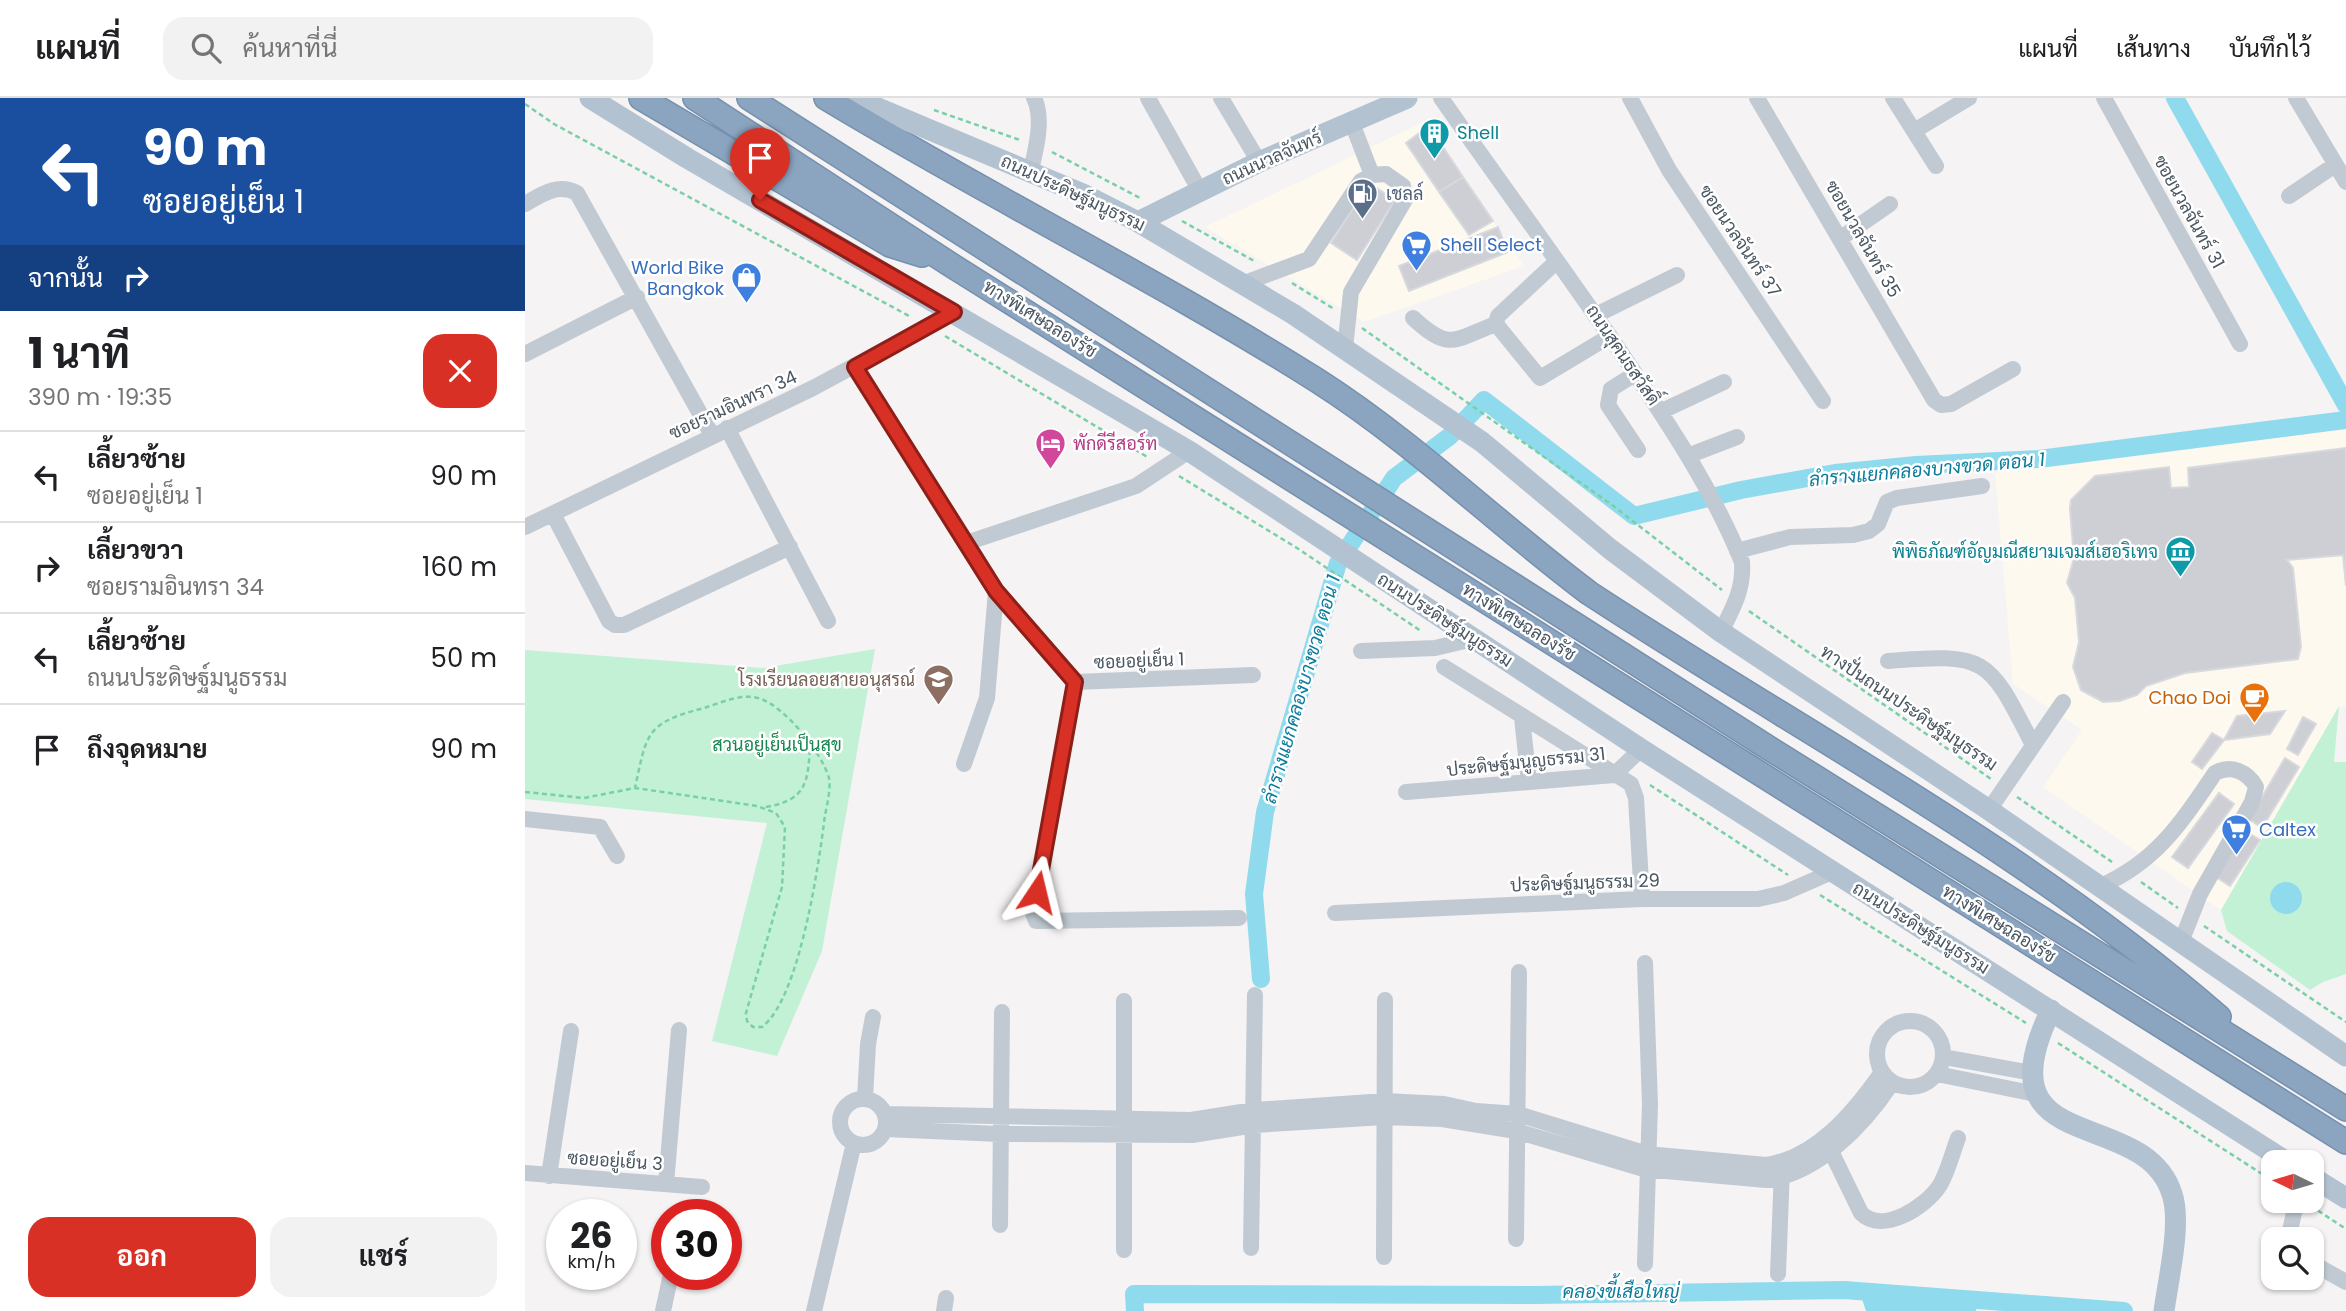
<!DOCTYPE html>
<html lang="th">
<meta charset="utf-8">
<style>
body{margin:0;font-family:Poppins,Sarabun,sans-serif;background:#f2f2f2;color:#202124;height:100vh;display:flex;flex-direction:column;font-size:26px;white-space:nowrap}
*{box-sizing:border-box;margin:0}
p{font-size:23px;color:#757577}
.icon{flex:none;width:38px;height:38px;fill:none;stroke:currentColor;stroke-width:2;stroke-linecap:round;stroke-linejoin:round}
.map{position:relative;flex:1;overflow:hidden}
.sheet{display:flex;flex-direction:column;background:#fff;width:525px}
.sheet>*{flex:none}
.top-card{background:#1a4fa0;color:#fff;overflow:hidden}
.needle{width:46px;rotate:275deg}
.controls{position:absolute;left:1736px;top:1052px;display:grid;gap:14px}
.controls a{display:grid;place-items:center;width:63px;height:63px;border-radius:14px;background:#fff;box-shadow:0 2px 5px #0004;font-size:35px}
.speed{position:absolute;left:21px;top:1101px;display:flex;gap:14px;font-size:35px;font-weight:700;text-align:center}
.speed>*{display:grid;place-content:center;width:91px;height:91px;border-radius:50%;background:#fff;box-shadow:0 2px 5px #0004;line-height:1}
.speed small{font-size:18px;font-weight:400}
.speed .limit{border:10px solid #d22;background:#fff;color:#111}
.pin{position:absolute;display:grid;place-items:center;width:60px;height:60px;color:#fff;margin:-72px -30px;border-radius:50% 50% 50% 0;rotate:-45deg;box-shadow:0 0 7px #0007}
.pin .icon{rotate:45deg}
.me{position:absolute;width:77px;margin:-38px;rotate:10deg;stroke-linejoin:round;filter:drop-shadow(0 0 5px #0008)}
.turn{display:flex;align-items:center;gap:24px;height:147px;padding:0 28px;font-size:32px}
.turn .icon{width:91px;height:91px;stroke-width:2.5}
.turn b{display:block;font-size:49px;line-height:60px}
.then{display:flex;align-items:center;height:66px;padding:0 28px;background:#0003;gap:14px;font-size:26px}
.round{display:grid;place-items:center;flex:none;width:74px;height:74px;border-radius:21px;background:#f2f2f2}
.overview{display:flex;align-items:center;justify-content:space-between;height:119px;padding:0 28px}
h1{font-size:42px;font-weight:700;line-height:52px}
.cta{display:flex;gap:14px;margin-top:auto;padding:14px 28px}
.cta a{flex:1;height:80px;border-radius:21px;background:#d93025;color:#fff;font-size:28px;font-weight:700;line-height:80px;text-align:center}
.cta a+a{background:#f2f2f2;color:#202124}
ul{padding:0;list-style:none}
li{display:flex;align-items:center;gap:21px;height:91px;padding:0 28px;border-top:2px solid #e0e0e0}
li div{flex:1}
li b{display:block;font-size:26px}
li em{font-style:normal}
header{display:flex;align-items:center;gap:42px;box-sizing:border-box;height:98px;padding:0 35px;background:#fff;border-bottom:2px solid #e0e0e0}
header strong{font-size:33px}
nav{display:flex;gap:38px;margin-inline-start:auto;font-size:24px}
.search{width:490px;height:63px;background:#f2f2f2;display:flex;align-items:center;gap:18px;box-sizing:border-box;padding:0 24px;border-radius:21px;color:#757577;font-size:26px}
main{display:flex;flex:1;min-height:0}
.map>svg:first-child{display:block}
.commercial{fill:#fdf9ef}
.green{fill:#c3f1d5}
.water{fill:#90daee}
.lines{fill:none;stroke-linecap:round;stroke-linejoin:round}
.canal{stroke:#90daee;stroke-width:18}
.building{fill:#cdcfd5;stroke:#d7d9de;stroke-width:2}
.highway-casing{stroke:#7690ad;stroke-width:26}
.path{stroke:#7ad0a6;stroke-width:2.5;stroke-dasharray:5 3.5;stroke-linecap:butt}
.minor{stroke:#c1cad2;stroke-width:16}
.major{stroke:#b3c2d1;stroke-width:21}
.highway{stroke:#8ba5c1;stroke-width:23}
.route-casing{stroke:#8d1f18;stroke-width:18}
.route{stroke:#d93025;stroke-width:12}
.labels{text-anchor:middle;stroke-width:5;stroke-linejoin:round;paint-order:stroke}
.culture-label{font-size:18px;fill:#0d838f;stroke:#fff;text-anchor:start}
.street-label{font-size:18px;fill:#4a5661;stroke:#fff}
.service-label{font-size:18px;fill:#4e5e75;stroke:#fff;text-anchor:start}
.shop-label{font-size:18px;fill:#366cbe;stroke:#fff;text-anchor:start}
.hotel-label{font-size:18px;fill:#b23c85;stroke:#fff;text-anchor:start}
.education-label{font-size:18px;fill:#785e54;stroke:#fff;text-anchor:end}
.food-label{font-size:18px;fill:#c56008;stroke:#fff;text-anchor:end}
.park-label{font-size:18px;fill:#17864f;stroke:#fff}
.water-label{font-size:19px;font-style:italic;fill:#0c7c9b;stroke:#fff}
</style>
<header>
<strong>แผนที่</strong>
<div class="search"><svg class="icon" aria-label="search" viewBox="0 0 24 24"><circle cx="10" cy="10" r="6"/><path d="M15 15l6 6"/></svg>ค้นหาที่นี่</div>
<nav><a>แผนที่</a><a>เส้นทาง</a><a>บันทึกไว้</a></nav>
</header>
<main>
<section class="sheet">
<div class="top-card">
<div class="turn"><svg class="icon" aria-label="left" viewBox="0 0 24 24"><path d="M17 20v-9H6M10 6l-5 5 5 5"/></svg><div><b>90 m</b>ซอยอยู่เย็น 1</div></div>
<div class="then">จากนั้น<svg class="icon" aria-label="right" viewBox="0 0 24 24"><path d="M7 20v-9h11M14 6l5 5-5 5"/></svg></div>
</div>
<div class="overview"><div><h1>1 นาที</h1><p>390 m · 19:35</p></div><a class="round" style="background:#d93025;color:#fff"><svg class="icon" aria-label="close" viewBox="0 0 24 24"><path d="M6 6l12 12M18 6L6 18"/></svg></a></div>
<ul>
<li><svg class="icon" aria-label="left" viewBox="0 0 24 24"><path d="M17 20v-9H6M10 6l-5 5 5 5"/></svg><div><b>เลี้ยวซ้าย</b><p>ซอยอยู่เย็น 1</p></div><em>90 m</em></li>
<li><svg class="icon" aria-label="right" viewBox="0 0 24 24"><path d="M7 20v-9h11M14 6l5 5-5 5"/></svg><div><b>เลี้ยวขวา</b><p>ซอยรามอินทรา 34</p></div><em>160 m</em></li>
<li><svg class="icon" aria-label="left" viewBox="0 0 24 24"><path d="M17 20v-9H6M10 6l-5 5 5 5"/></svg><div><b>เลี้ยวซ้าย</b><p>ถนนประดิษฐ์มนูธรรม</p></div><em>50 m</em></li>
<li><svg class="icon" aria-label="arrive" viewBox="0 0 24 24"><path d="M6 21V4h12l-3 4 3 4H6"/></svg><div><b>ถึงจุดหมาย</b></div><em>90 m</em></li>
</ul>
<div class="cta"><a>ออก</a><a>แชร์</a></div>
</section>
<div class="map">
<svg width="1821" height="1213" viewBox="0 0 1821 1213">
<rect width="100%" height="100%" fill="#f5f3f3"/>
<path class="commercial" d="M900,23L999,168L839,224L680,129Z
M1821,327V608L1814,609L1696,812L1518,689L1557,632L1488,586L1470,375Z"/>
<path class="green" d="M350,551L297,853L252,958L187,943L242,725L0,701V552L238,570Z
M1814,608L1809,664H1821V876L1798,884L1785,892L1702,833L1696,812Z"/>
<path class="water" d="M1745 800a16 16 0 1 1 32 0a16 16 0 1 1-32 0Z
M1337,1201L1452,1204L1451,1213H1341Z"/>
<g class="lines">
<path class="canal" d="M1650,0L1821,307
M736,881L729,796L740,714L813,465L869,380L925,338L959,302L1109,418L1216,392L1310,375L1391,367L1514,361L1821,322
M610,1213L609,1196L1012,1197L1319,1192L1599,1213"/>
</g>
<path class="building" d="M904,28L938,79L914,94L881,45Z
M938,79L968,123L944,137L914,94Z
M844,85L870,102L832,162L806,145Z
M973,129L983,154L884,193L874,168Z
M1821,350V488L1818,457L1762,462L1768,470L1776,549L1773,561L1660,575L1621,588L1612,597L1595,603L1578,604L1556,592L1548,569L1554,544L1550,500L1542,485L1549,460L1545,411L1546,402L1570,378L1644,369L1646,390L1664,389L1663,370Z
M1760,613L1745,636L1699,642L1712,618Z
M1778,619L1791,626L1773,657L1762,651Z
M1687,635L1699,642L1677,671L1667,664Z
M1760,660L1774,669L1737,730L1724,721Z
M1694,695L1709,706L1663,770L1647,759Z
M1717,731L1735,742L1705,788L1688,777Z"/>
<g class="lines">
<defs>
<path id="highway" d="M116,0L365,147L397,157
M170,0L423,165L1821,1044
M224,0L1239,647L1821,1011
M301,0C463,98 633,182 793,283C890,345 972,426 1064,495C1276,634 1502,752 1694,919"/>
</defs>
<use href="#highway" class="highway-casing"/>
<path class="path" d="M0,6L29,26L386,219
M409,12L495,42
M527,54L617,101
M657,123L731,164
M767,185L809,211
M837,230L1087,407L1197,492
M420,238L624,360
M654,378L772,450L896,533
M1224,513L1466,681
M1125,687L1263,777
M0,694L59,700L110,690L232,708L251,715L260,729L257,789L221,915L222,923L228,929H237C275,900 294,765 300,717C302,707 306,691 304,680C297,655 261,610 236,601C219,594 195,605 179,610C121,625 122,634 110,690
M1492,699L1587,764
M241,709C282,702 283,684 285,647
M1616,784L1653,810
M1295,797L1501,925
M1679,828L1821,924
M1533,945L1748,1083
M1786,1108L1821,1131"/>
<path class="minor" d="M623,0L675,93
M696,0L734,64
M916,0C980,92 1047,181 1109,274C1150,336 1189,395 1217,464C1219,491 1208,510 1196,534
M1105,0L1144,72L1298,303
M1232,0L1409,302L1416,307L1426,306L1488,271
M1368,0L1411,68
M1579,0L1715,246
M1771,0L1821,84
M827,25L847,77
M1389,33L1444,0
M506,72C511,51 519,20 509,0
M1764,98L1810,67
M0,106C17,96 33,85 52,95L187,337
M1316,140L1365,106
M1032,163L973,218L971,226L1015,280L1085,238
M717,186L784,161L836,83L847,77L861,76L878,88L881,100L826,194L820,251
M1071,217L1152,177
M888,220C925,254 928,242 971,226
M0,256L112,199
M330,269L471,493L550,584L728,577
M1110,276L1086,291L1083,307L1113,352
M1137,313L1199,284
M202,330L303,523
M1165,357L1212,339
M28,416L84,523L90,527H99L265,449
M0,429L288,290L429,214
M441,445L611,388L664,353
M1212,453L1265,439L1328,437L1344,433L1353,426L1362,404L1372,400L1457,388
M836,553L910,550L948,541
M1363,563C1463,555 1463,559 1508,647
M919,569L1106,686L1111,700L1117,801
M550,584L508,815L511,823L714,820
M997,620L1004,684
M439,666L462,600L471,493
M881,694L1089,677L1116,651
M1464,712L1538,604
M0,721L75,729L92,758
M1576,788C1632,763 1656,725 1690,675C1706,666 1723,674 1731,689L1727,704L1675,796L1656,844
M810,815L1117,801H1233L1259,795L1307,774
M599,903V1152
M1352 956a33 33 0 1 1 66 0a33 33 0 1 1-66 0Z
M1419,959L1507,975
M1412,976L1511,996
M340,1000L343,946L348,919
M315 1024a23 23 0 1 1 46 0a23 23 0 1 1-46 0Z
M360,1016L666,1022L729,1012L860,1003L919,1006L951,1013L993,1016L1122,1056L1241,1067C1291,1060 1329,1014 1357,974
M360,1031L475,1036L667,1037L730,1027L859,1019L917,1021L991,1033L1119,1071L1241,1082C1293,1076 1339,1027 1367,985
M1302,1045L1336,1115C1357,1137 1401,1109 1415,1087C1423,1073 1427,1056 1433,1040
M0,1075L177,1089
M24,1078L46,933
M141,1086L154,932
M475,1127L477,914
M991,1141L994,874
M1763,1141L1772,1102
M726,1150L730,897
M859,1159L860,902
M1787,1165L1821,1184
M1120,1166L1125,1006L1120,865
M1253,1176L1257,1070
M138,1213L146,1176
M289,1213L329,1045
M419,1213L421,1200"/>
<path class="major" d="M65,0L162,60L664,353L1116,651L1762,1064
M329,0L560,97L613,124L768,216L957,344L1085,451L1196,534L1464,712L1821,958
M613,124L734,64L882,0
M1526,912C1453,1063 1619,1006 1647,1096C1657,1125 1643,1182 1639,1213
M1787,1079L1821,1100"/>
<use href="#highway" class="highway"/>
</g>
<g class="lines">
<defs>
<path id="route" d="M235,102L429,214L330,269L471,493L550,584L512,794"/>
</defs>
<use href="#route" class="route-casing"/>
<use href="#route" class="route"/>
</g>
<defs>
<symbol id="building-pin" viewBox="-11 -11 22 30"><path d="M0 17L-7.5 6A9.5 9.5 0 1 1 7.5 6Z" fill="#0f9aa8" stroke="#fff"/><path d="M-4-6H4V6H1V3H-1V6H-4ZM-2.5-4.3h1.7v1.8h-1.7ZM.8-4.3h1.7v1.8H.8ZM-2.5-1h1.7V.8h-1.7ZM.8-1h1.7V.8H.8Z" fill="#fff"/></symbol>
<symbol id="fuel-pin" viewBox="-11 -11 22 30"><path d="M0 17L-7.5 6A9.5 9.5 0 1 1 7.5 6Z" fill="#5c6f8a" stroke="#fff"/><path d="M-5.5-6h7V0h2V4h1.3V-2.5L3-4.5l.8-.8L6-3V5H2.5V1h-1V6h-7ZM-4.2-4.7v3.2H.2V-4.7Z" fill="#fff"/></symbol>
<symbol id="supermarket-pin" viewBox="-11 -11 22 30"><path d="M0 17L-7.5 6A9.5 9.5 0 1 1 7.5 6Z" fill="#3f7fe0" stroke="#fff"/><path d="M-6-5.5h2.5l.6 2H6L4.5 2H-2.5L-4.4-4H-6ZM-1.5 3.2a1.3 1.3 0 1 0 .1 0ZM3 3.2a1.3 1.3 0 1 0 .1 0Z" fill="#fff"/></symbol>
<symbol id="shop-pin" viewBox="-11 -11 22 30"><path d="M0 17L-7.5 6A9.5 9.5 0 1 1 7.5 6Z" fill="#3f7fe0" stroke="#fff"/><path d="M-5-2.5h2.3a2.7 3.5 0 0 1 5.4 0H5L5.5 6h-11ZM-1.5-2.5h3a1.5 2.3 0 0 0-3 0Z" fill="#fff"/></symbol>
<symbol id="hotel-pin" viewBox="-11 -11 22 30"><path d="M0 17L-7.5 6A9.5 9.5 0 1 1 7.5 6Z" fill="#d1479c" stroke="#fff"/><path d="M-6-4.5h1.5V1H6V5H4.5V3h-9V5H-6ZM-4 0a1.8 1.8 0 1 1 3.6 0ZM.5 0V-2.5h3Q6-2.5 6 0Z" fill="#fff"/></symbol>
<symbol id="museum-pin" viewBox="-11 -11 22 30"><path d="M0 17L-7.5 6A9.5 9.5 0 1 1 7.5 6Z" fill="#0f9aa8" stroke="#fff"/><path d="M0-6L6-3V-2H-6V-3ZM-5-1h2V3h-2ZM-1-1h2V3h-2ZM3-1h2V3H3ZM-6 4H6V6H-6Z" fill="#fff"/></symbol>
<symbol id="school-pin" viewBox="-11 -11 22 30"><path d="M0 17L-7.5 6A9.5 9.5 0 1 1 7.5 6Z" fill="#8d6e63" stroke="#fff"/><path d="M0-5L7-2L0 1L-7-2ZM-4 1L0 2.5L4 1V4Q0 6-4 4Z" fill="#fff"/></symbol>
<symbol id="cafe-pin" viewBox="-11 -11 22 30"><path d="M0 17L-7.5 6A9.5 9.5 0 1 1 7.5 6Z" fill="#e8710a" stroke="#fff"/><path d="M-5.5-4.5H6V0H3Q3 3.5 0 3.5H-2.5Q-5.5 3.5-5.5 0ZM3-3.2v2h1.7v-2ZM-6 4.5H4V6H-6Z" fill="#fff"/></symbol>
</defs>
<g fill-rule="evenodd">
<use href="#building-pin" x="892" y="18" width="35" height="47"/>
<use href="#fuel-pin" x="820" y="78" width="35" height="47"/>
<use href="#supermarket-pin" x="874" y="130" width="35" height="47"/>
<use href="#shop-pin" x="204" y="162" width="35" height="47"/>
<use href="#hotel-pin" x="508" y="328" width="35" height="47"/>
<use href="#museum-pin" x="1638" y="436" width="35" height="47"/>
<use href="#school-pin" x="396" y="564" width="35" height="47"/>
<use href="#cafe-pin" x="1712" y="582" width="35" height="47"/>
<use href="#supermarket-pin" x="1694" y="714" width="35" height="47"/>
</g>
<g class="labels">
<g class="culture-label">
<text x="932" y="41">Shell</text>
<text x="1633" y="460" text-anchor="end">พิพิธภัณฑ์อัญมณีสยามเจมส์เฮอริเทจ</text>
</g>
<g class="street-label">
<text transform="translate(747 60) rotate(-24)" y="6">ถนนนวลจันทร์</text>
<text transform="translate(548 95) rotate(25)" y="6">ถนนประดิษฐ์มนูธรรม</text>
<text transform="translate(1664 114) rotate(61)" y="6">ซอยนวลจันทร์ 31</text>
<text transform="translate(1338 141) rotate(60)" y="6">ซอยนวลจันทร์ 35</text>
<text transform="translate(1215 143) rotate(56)" y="6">ซอยนวลจันทร์ 37</text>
<text transform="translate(515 221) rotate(32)" y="6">ทางพิเศษฉลองรัช</text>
<text transform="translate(1098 257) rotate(56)" y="6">ถนนสุคนธสวัสดิ์</text>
<text transform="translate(208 307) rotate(-25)" y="6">ซอยรามอินทรา 34</text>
<text transform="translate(920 522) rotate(33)" y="6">ถนนประดิษฐ์มนูธรรม</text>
<text transform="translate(994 524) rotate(32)" y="6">ทางพิเศษฉลองรัช</text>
<text transform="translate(614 563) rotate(-2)" y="6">ซอยอยู่เย็น 1</text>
<text transform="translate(1384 610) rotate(34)" y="6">ทางปั่นถนนประดิษฐ์มนูธรรม</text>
<text transform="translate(1001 664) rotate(-6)" y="6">ประดิษฐ์มนูญธรรม 31</text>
<text transform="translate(1060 785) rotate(-2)" y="6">ประดิษฐ์มนูธรรม 29</text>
<text transform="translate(1474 826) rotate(32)" y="6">ทางพิเศษฉลองรัช</text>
<text transform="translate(1396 830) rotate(32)" y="6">ถนนประดิษฐ์มนูธรรม</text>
<text transform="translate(90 1063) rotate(4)" y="6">ซอยอยู่เย็น 3</text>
</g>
<g class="service-label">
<text x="861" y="102">เชลล์</text>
</g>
<g class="shop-label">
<text x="915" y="153">Shell Select</text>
<text x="199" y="176" text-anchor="end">World Bike<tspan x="199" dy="21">Bangkok</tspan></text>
<text x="1734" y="738">Caltex</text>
</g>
<g class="hotel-label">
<text x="548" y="352">พักดีรีสอร์ท</text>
</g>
<g class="education-label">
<text x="390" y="588">โรงเรียนลอยสายอนุสรณ์</text>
</g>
<g class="food-label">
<text x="1706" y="606">Chao Doi</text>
</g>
<g class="park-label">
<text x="252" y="653">สวนอยู่เย็นเป็นสุข</text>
</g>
<g class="water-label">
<text transform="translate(1402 371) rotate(-5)" y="7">ลำรางแยกคลองบางขวด ตอน 1</text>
<text transform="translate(776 591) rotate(-74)" y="7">ลำรางแยกคลองบางขวด ตอน 1</text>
<text x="1096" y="1200">คลองขี้เสือใหญ่</text>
</g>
</g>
</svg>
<div class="controls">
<a><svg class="needle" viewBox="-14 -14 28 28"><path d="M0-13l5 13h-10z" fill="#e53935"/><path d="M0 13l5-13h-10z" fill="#757577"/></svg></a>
<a><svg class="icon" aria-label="search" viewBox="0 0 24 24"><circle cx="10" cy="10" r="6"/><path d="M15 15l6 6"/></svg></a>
</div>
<div class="speed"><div>26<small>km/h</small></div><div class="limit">30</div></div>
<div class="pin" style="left:235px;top:102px;background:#d93025"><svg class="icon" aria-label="arrive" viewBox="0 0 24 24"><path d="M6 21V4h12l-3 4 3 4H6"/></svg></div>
<svg class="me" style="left:512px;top:794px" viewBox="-20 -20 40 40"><path d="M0-17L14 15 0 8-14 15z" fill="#d93025" stroke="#fff" stroke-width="4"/></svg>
</div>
</main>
